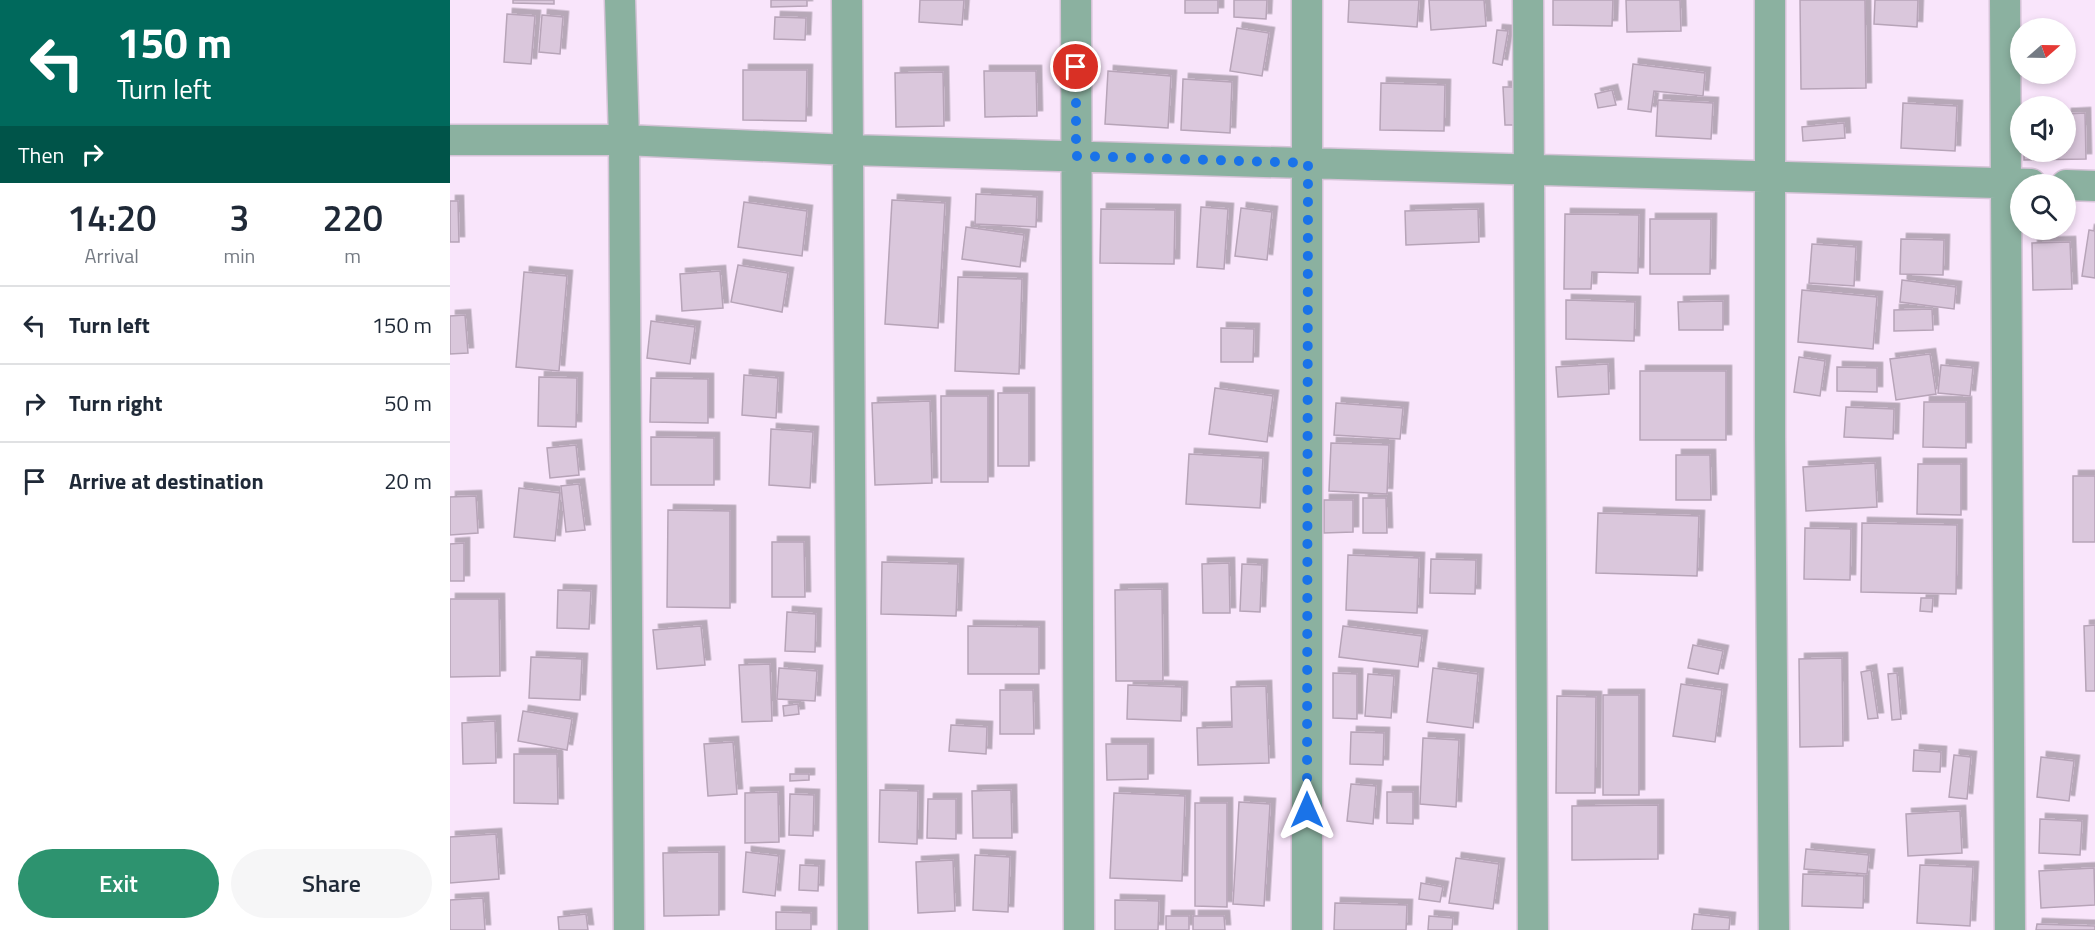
<!DOCTYPE html>
<style>
body{margin:0;font-family:"Titillium Web",sans-serif;background:#f6f6f7;color:#1f2937;height:100vh;display:flex;flex-direction:column;font-size:22px;white-space:nowrap}
*{box-sizing:border-box;margin:0}
p{font-size:20px;color:#747a83}
.icon{flex:none;width:33px;height:33px;fill:none;stroke:currentColor;stroke-width:2;stroke-linecap:round;stroke-linejoin:round}
.map{position:relative;flex:1;overflow:hidden}
.details{display:flex;flex-direction:column;background:#fff;width:450px}
.details>*{flex:none}
.banner{background:#00695c;color:#fff;overflow:hidden}
.needle{width:39px;rotate:70deg}
.buttons{position:absolute;left:1560px;top:18px;display:grid;gap:12px}
.buttons a{display:grid;place-items:center;width:66px;height:66px;border-radius:50%;background:#fff;box-shadow:0 3px 9px #0003;font-size:30px}
.pin{position:absolute;display:grid;place-items:center;width:51px;height:51px;color:#fff;margin:-26px;border:3px solid #fff;border-radius:50%;box-shadow:0 2px 6px #0007}
.me{position:absolute;width:66px;margin:-33px;rotate:0deg;stroke-linejoin:round;filter:drop-shadow(0 0 4px #0008)}
.turn{display:flex;align-items:center;gap:21px;height:126px;padding:0 18px;font-size:27px}
.turn .icon{width:78px;height:78px;stroke-width:2.5}
.turn b{display:block;font-size:42px;line-height:51px}
.then{display:flex;align-items:center;height:57px;padding:0 18px;background:#0003;gap:12px;font-size:22px}
.eta{display:flex;justify-content:space-evenly;align-items:center;height:102px;text-align:center}
.eta b{font-size:36px;font-weight:600;line-height:42px}
.button{display:flex;gap:12px;margin-top:auto;padding:12px 18px}
.button a{flex:1;height:69px;border-radius:36px;background:#2d936f;color:#fff;font-size:24px;font-weight:600;line-height:69px;text-align:center}
.button a+a{background:#f6f6f7;color:#1f2937}
ul{padding:0;list-style:none}
li{display:flex;align-items:center;gap:18px;height:78px;padding:0 18px;border-top:2px solid #e0e1e3}
li div{flex:1}
li b{display:block;font-size:22px}
li em{font-style:normal}
main{display:flex;flex:1;min-height:0}
.map>svg:first-child{display:block}
.building{fill:#dac7dc;stroke:#b7a4b8;stroke-width:1.5;filter:url(#shadow)}
.lines{fill:none;stroke-linecap:round;stroke-linejoin:round}
.street-casing{stroke:#d5c3d7;stroke-width:33}
.street{stroke:#8bb1a0;stroke-width:30}
.route{stroke:#1a73e8;stroke-width:10;stroke-dasharray:0 18}
</style>
<main>
<section class="details">
<div class="banner">
<div class="turn"><svg class="icon" aria-label="left" viewBox="0 0 24 24"><path d="M17 20v-9H6M10 6l-5 5 5 5"/></svg><div><b>150 m</b>Turn left</div></div>
<div class="then">Then<svg class="icon" aria-label="right" viewBox="0 0 24 24"><path d="M7 20v-9h11M14 6l5 5-5 5"/></svg></div>
</div>
<div class="eta">
<div><b>14:20</b><p>Arrival</p></div>
<div><b>3</b><p>min</p></div>
<div><b>220</b><p>m</p></div>
</div>
<ul>
<li><svg class="icon" aria-label="left" viewBox="0 0 24 24"><path d="M17 20v-9H6M10 6l-5 5 5 5"/></svg><div><b>Turn left</b></div><em>150 m</em></li>
<li><svg class="icon" aria-label="right" viewBox="0 0 24 24"><path d="M7 20v-9h11M14 6l5 5-5 5"/></svg><div><b>Turn right</b></div><em>50 m</em></li>
<li><svg class="icon" aria-label="arrive" viewBox="0 0 24 24"><path d="M6 21V4h12l-3 4 3 4H6"/></svg><div><b>Arrive at destination</b></div><em>20 m</em></li>
</ul>
<div class="button"><a>Exit</a><a>Share</a></div>
</section>
<div class="map">
<svg width="1645" height="930" viewBox="0 0 1645 930">
<defs>
<filter id="shadow"><feDropShadow dx="5.5" dy="-5.5" stdDeviation="0" flood-color="#0004"/></filter>
</defs>
<rect width="100%" height="100%" fill="#f9e5fb"/>
<path class="building" d="M63,0H104V4L63,3Z
M321,0H357V6L321,7Z
M470,0H514L512,25L469,22Z
M735,0H768V13H735Z
M784,0H817L816,19L784,17Z
M899,0H969L967,27L898,22Z
M979,0H1034L1036,26L981,30Z
M1103,0H1163L1162,26L1103,25Z
M1176,0H1230L1231,31L1177,32Z
M1350,0H1415L1416,88L1351,89Z
M1425,0H1468L1467,27L1424,24Z
M57,14L85,16L81,64L54,62Z
M92,15L113,17L110,54L89,52Z
M325,17L356,18L355,40L324,39Z
M787,28L819,33L812,76L780,71Z
M1047,30L1058,31L1052,65L1043,63Z
M1183,64L1255,73L1253,96L1204,91L1201,112L1178,109Z
M293,70H357L356,121L293,120Z
M534,71H586L587,116L535,117Z
M658,71L721,76L718,128L655,124Z
M493,72L494,126L446,127L445,73Z
M733,79L782,82L780,133L731,130Z
M931,83L995,85L994,131L930,130Z
M1053,87H1063L1065,125H1055Z
M1162,90L1166,105L1148,108L1145,94Z
M1208,100L1263,103L1261,139L1206,136Z
M1453,103L1507,106L1505,151L1451,148Z
M1635,113L1636,159L1574,160V152H1616V114Z
M1394,123L1395,138L1353,141L1352,127Z
M526,194L587,197L586,227L525,224Z
M442,200L495,203L488,328L435,324Z
M0,201H8L9,242H0Z
M294,202L357,211L352,256L288,247Z
M751,207L778,209L774,269L747,267Z
M791,208L822,212L817,260L785,256Z
M651,209L725,210L724,264L650,263Z
M1028,209L1029,242L956,245L955,211Z
M1115,214L1189,215L1188,273L1142,272L1141,289H1114Z
M1200,219H1261L1260,274H1200Z
M516,227L574,235L570,267L512,259Z
M1639,230L1645,231V278L1632,276Z
M1451,239L1494,240L1493,275L1450,274Z
M1620,242L1622,289L1583,290L1582,243Z
M1362,244L1406,247L1404,286L1359,283Z
M288,265L338,273L332,312L281,302Z
M270,271L273,308L232,311L230,274Z
M74,272L117,276L109,371L66,367Z
M508,277L572,279L569,374L505,371Z
M1452,280L1506,287L1504,309L1450,302Z
M1352,290L1427,297L1423,349L1348,342Z
M1116,300L1185,302L1184,341L1116,339Z
M1273,301V330H1229L1228,302Z
M1482,309L1483,330L1444,331V310Z
M15,315L18,353L0,354V316Z
M201,321L245,327L240,364L197,358Z
M771,328L804,329L803,362H771Z
M1480,354L1486,394L1446,400L1440,359Z
M1349,357L1375,361L1370,396L1344,392Z
M1158,364L1159,394L1108,397L1106,367Z
M1491,365L1523,368L1520,396L1488,393Z
M1387,367L1427,368V392L1387,391Z
M1190,371H1276V440H1190Z
M294,375L328,378L326,418L292,415Z
M89,377L127,378L126,427L88,426Z
M201,378L258,379V423L200,422Z
M765,388L823,396L817,442L759,434Z
M548,393H579V466H548Z
M491,396H538V482H491Z
M480,401L482,483L425,485L422,403Z
M1474,402H1516V448L1473,447Z
M886,403L953,408L950,439L884,435Z
M1396,407L1444,409L1443,439L1394,437Z
M321,429L363,432L360,488L319,485Z
M201,437L264,438V485H201Z
M881,443L939,445L937,494L879,491Z
M126,445L129,475L100,478L97,448Z
M739,454L813,458L810,508L736,504Z
M1226,455H1260L1261,500H1226Z
M1425,463L1427,507L1356,511L1353,467Z
M1468,464H1511V515L1467,514Z
M1623,476H1645V542H1623Z
M129,484L135,530L116,532L111,486Z
M69,488L110,493L105,541L64,537Z
M26,496L28,533L0,535V497Z
M913,498H936L937,533H913Z
M874,500H903V532L874,533Z
M218,510L280,511V608L217,607Z
M1148,513L1249,516L1247,576L1146,573Z
M1412,523L1507,525L1506,594L1411,592Z
M1355,528L1401,529L1400,580L1354,579Z
M322,542H354L355,597H322Z
M14,543V581H0V544Z
M898,555L969,558L967,613L896,610Z
M981,559L1026,560L1025,594L980,593Z
M432,562L508,564L506,616L431,614Z
M779,563L780,613H753L752,564Z
M792,564L812,565L810,612L790,611Z
M712,589L713,681H666L665,590Z
M108,590L141,591L139,629L107,628Z
M1471,598H1483L1482,612L1470,611Z
M0,599H49L50,676L0,677Z
M337,612L366,614L365,652L335,651Z
M1645,625V691H1636L1634,626Z
M251,626L255,665L207,669L203,630Z
M518,626L589,627V674H518Z
M893,626L972,636L968,667L889,657Z
M1243,645L1273,651L1268,674L1238,668Z
M81,657L132,659L130,700L79,698Z
M1392,658L1393,746L1350,747L1349,659Z
M320,664L322,721L292,722L289,665Z
M329,668L367,671L365,701L327,699Z
M983,668L1028,674L1023,728L977,722Z
M1421,670L1428,718L1418,719L1411,672Z
M883,673L907,674V719L883,718Z
M1447,673L1451,719L1442,720L1438,674Z
M918,674L944,676L941,718L915,716Z
M1231,684L1272,690L1265,742L1223,736Z
M678,685L732,687L731,721L677,719Z
M816,686L819,763L748,765L747,728L782,727L781,687Z
M550,690H583L584,734H550Z
M1153,695H1189V795H1153Z
M1107,696L1146,697L1145,793H1106Z
M348,704L349,714L334,716L333,706Z
M73,711L122,719L117,750L68,741Z
M45,721L46,763L13,764L12,723Z
M501,725L537,727L536,754L499,751Z
M901,732L934,733L933,765L900,764Z
M973,738L1009,740L1006,807L970,804Z
M283,742L287,794L258,796L254,744Z
M656,744H698V779L657,780Z
M1464,750L1491,752L1490,772L1463,771Z
M64,754H107L108,804L64,803Z
M1504,755L1521,757L1517,799L1499,797Z
M1591,757L1624,761L1619,801L1587,797Z
M340,774H359V780L340,781Z
M901,784L926,786L923,824L897,821Z
M430,790L468,791L467,844L429,842Z
M561,790L562,838H523L522,791Z
M328,792L329,842L295,843V793Z
M937,792H963V824L937,823Z
M664,793L735,796L732,881L660,878Z
M340,794L364,795L363,836L339,835Z
M478,799H506V839L477,838Z
M789,802L820,804L814,906L783,904Z
M745,803H777V907L745,906Z
M1208,805V859L1122,860V806Z
M1510,811L1512,853L1458,856L1456,814Z
M1590,819L1632,821L1630,855L1589,853Z
M46,834L49,879L0,883V837Z
M1356,849L1419,855L1417,874L1354,869Z
M269,852V915L214,916L213,853Z
M296,852L329,856L325,896L293,892Z
M525,855L560,857L558,912L523,910Z
M1006,858L1049,864L1043,909L999,903Z
M503,860L505,911L468,913L466,862Z
M350,865L369,866L368,891L349,890Z
M1470,865L1523,867L1520,926L1467,923Z
M1644,868L1645,905L1591,908L1589,871Z
M1353,874L1414,876L1413,908L1352,906Z
M971,883L993,887L990,902L969,899Z
M33,898L35,930H0V900Z
M665,900L709,901L708,930H665Z
M885,903L957,905L956,930H884Z
M326,912L361,913V930H326Z
M136,914L138,930H109L108,917Z
M1244,914L1280,918L1279,930H1242Z
M716,916H739V930H716Z
M743,916H774L775,930H743Z
M979,916L1003,918L1002,930H978Z
M1587,924L1645,926V930H1586Z"/>
<g class="lines">
<defs>
<path id="street" d="M170,0L174,140L179,930
M397,0L403,930
M626,0L629,930
M857,0V930
M1078,0L1083,930
M1320,0V437L1324,930
M1555,0L1560,930
M0,140H174L400,150L1581,184
M1616,185L1645,186"/>
</defs>
<use href="#street" class="street-casing"/>
<use href="#street" class="street"/>
</g>
<g class="lines">
<path class="route" d="M626,67V156L858,163L857,810"/>
</g>
</svg>
<div class="buttons">
<a><svg class="needle" viewBox="-14 -14 28 28"><path d="M0-13l5 13h-10z" fill="#e53935"/><path d="M0 13l5-13h-10z" fill="#747a83"/></svg></a>
<a><svg class="icon" aria-label="sound" viewBox="0 0 24 24"><path d="M4 9h4l5-4v14l-5-4H4zM17 9q2 3 0 6"/></svg></a>
<a><svg class="icon" aria-label="search" viewBox="0 0 24 24"><circle cx="10" cy="10" r="6"/><path d="M15 15l6 6"/></svg></a>
</div>
<div class="pin" style="left:626px;top:67px;background:#d93025"><svg class="icon" aria-label="arrive" viewBox="0 0 24 24"><path d="M6 21V4h12l-3 4 3 4H6"/></svg></div>
<svg class="me" style="left:857px;top:810px" viewBox="-20 -20 40 40"><path d="M0-17L14 15 0 8-14 15z" fill="#1a73e8" stroke="#fff" stroke-width="4"/></svg>
</div>
</main>
